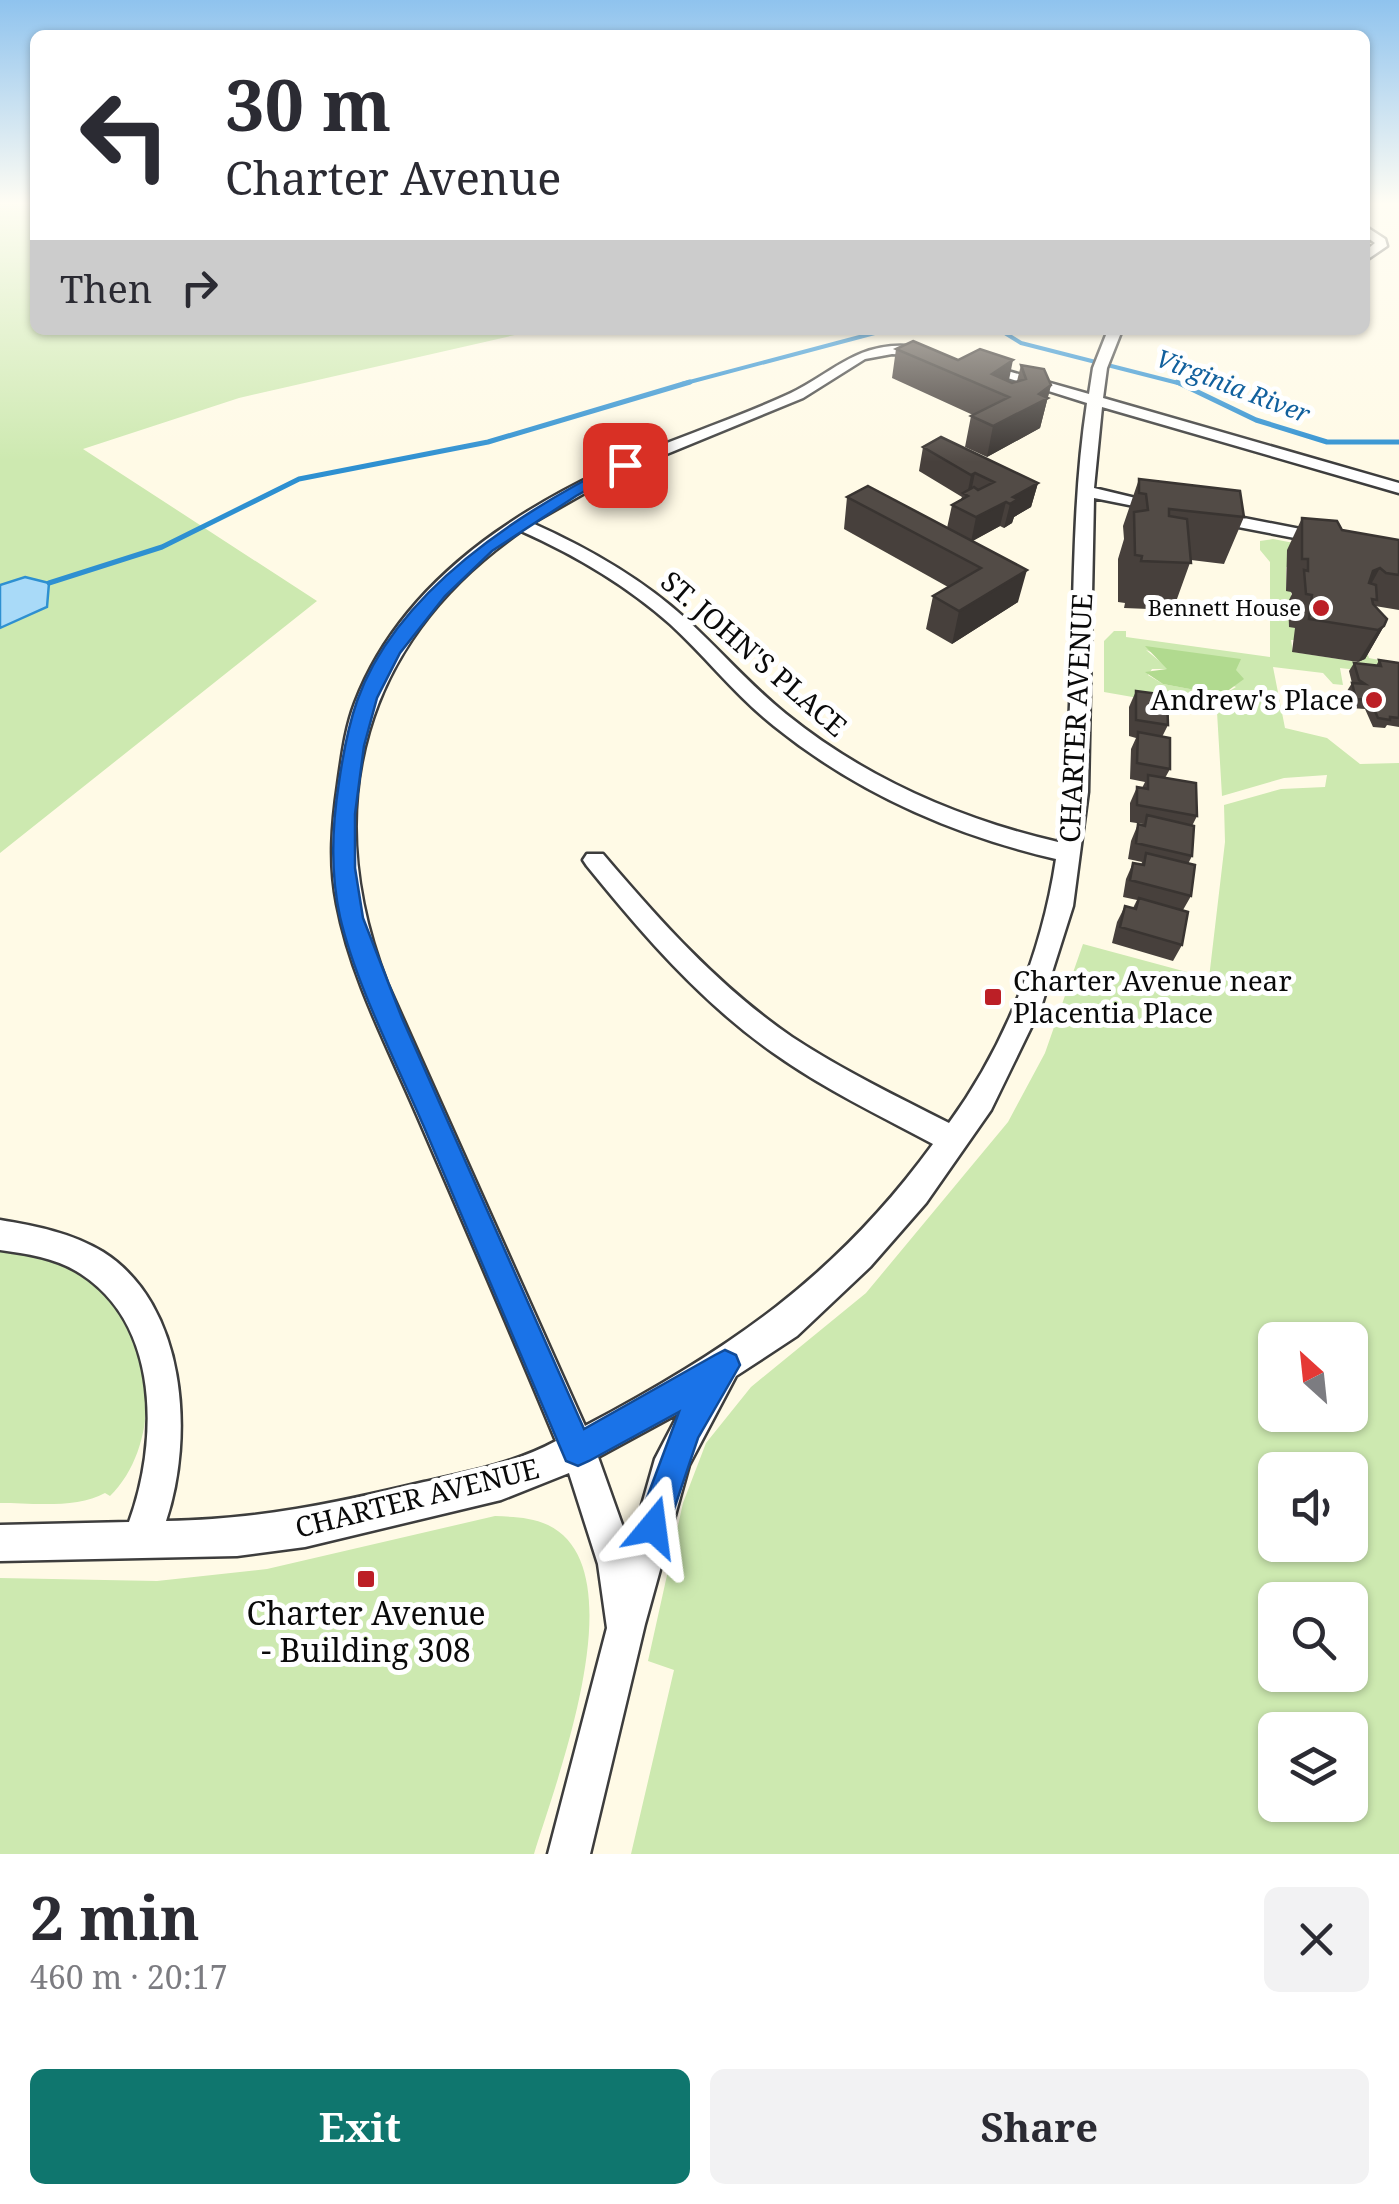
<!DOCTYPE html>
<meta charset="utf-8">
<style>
body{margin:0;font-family:"Noto Serif",serif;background:#f2f2f3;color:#2b2b33;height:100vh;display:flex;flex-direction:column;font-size:38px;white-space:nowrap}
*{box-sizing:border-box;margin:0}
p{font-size:32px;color:#7c7c81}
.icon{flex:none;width:55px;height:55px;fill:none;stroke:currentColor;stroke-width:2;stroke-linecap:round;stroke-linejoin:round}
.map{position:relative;height:1854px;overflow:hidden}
.drawer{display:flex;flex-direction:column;background:#fff;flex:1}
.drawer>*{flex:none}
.top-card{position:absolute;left:30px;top:30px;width:1340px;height:305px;border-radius:15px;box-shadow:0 2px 8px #0004;background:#fff;color:#2b2b33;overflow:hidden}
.needle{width:65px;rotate:333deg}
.controls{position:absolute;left:1258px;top:1322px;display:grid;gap:20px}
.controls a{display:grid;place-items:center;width:110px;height:110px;border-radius:15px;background:#fff;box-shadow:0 2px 8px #0004;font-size:50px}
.pin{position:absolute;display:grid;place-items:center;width:85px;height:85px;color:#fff;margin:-42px;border-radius:20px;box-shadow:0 5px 15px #0006}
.me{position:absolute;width:110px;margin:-55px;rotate:16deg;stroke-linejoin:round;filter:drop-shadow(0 0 8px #0008)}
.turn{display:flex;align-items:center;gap:35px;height:210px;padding:0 30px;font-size:45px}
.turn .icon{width:130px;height:130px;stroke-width:2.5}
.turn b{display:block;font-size:70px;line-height:85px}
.then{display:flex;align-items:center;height:95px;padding:0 30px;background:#0003;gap:20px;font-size:38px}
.round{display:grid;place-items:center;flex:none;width:105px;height:105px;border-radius:15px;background:#f2f2f3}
.overview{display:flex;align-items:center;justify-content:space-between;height:170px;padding:0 30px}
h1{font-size:60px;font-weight:700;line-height:75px}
.action{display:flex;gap:20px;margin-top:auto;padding:20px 30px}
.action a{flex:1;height:115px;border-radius:15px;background:#0f766e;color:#fff;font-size:40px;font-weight:700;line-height:115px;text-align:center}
.action a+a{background:#f2f2f3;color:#2b2b33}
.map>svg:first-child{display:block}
.green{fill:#cde9b0;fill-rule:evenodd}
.forest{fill:#b1da8f}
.water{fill:#a9daf8;stroke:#2e90d1;stroke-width:2.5}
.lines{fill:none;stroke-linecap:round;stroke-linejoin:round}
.stream-far1{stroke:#2e90d1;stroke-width:4}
.stream{stroke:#2e90d1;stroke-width:5}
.minor-casing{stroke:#3d3d3d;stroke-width:5}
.minor{fill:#fff;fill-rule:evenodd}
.wall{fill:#47403c}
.shaded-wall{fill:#393431}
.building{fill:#524b46;stroke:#393431;stroke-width:2.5}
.route{fill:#1a73e8;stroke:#114b97;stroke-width:2.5}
.poi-dot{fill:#bc1f26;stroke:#fff;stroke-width:4}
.labels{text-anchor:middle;stroke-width:10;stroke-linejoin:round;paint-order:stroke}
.far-poi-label{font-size:22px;fill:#0a0a0a;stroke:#fff;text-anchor:end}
.far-water-label{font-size:25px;font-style:italic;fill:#11609d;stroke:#fff}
.street-label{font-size:28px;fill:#0a0a0a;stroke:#fff}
.poi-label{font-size:28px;fill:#0a0a0a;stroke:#fff;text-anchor:end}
.near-poi-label{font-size:32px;fill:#0a0a0a;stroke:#fff}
</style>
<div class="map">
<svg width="1399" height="1854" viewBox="0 0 1399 1854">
<rect width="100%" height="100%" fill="#fffae6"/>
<path class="green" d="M0,202H35V330H537L239,398L83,449L317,601L0,853Z
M1273,539L1389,561L1286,567V590L1291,592L1292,603H1288L1289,626L1295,628L1296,640H1291L1293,652L1358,662L1365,659L1367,652L1369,658L1399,664L1375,672L1340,668L1343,685L1333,684L1323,673L1273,667L1285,728L1327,738L1360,764L1399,763V1854H631L674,1670L648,1661L683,1503L706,1443L751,1387L866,1293L1008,1122L1045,1053L1083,944L1209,978L1225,842L1224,805L1281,789L1325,787L1327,775L1284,778L1222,796L1217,712L1182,700L1161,702L1104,692V641L1114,631H1126V637L1270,657V562L1260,550V541ZM1146,650L1236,687L1223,695L1163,684L1148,675L1152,669H1169ZM1275,1340H1350V1415H1275ZM1275,1470H1350V1545H1275ZM1275,1600H1350V1675H1275ZM1275,1730H1350V1805H1275Z
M0,1249C39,1256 75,1264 105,1292C158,1342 161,1446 110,1496L105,1493C77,1509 31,1503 0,1503Z
M495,1516C514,1517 531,1517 548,1525C639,1569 555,1783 534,1854H0V1578L157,1581L267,1569Z"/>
<path class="forest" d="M1145,646L1241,659L1236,670L1244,679L1222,695L1163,684L1145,672L1167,669Z"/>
<path class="water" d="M25,577L49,583L47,607L0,628V585Z"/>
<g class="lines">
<path class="stream-far1" d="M1000,330L1021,343L1182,384
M682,384L886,330"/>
<path class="stream" d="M1177,382L1256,420L1327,442H1399
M49,583L162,547L299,479L488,442L690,382"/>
<defs>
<path id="minor" d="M1365,226L1385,239L1387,246L1365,261V251L1375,243L1365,236Z
M1108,330H1122L1107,368L1103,398L1399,483V493L1102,407L1094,488L1173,507L1164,512L1094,498L1088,792L1073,906L1041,1007L991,1110L926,1203L870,1267L797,1336L736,1376L689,1465L645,1624L590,1854H548L607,1628L598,1564L569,1473L501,1500L305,1547L237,1556L0,1561V1525L129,1522C158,1443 161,1326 81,1274C57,1258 28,1254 0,1250V1220C36,1226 72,1233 103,1252C187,1305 194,1437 166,1521C261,1519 332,1504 424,1482C470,1472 515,1463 556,1441C511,1332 464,1224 417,1115C388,1047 351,978 337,904C329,864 332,824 338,784C342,757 345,729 355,703C409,561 561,482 693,433C726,420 759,408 791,393C832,373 857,343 907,346C917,347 927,348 935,353L933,356L892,354L865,359L803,398L618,474L532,523C588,548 641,578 686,619C720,650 750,685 786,714C865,778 959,819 1058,842C1080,697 1065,548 1087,403L969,366L976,362L1089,394L1093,368ZM521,531C575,555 626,585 670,624C706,657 736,696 774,726C857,793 953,835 1056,859C1042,952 1005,1046 949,1123C896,1096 842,1070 792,1037C719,987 660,921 603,854H587L583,860L587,866C642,934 700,1001 772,1052C822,1088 879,1115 933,1144C836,1277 729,1350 585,1426L387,983C318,805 363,641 521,531ZM679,1413L655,1459L630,1547L598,1457Z
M1208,511L1326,534L1335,539L1326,544L1202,520V512Z"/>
</defs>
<use href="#minor" class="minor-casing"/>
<use href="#minor" class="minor"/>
</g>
<path class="wall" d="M896,349L1012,383L1017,381L1021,365L1051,385L1040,428L987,457L965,447L971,416L973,415L892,378Z
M923,447L1038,483L1031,507L1014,517L1012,523L1004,528L1000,526L972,541L1018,602L952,644L926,629L933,596L948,587L844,529L847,497L947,528L952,505L961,499L962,497L919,471Z
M1139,479L1244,517L1224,564L1191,560L1173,610L1124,608L1125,603L1118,602V559L1124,539L1123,526Z
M1302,518L1342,530L1399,540V610L1375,606L1384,626L1365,659L1358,662L1292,652L1295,628L1289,627L1288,602L1292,594L1291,592L1286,591L1287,550Z
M1379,660L1399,663V727L1387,725L1385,728L1373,727L1365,709L1351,708L1347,691L1352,683L1349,671L1354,663L1376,666Z
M1136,691L1168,725L1162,737L1170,769L1165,778L1197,816L1192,826V856L1188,864L1191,896L1183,910L1182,945L1173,961L1112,943L1117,922L1125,906L1133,908L1137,900L1123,897L1126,879L1133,863L1141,865L1142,862L1128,859L1131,841L1138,824H1143L1130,822V803L1137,787L1142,788L1145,782L1130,779L1131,749L1136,738L1129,736V707Z"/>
<path class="shaded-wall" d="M1013,360L1007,390L992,374Z
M1051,385L1040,428L987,457L993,426Z
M975,473L970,497L967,495L971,475Z
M1038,483L1031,507L1014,517L1012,523L1004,528L1010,504L1013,497Z
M1006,502L1000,526L971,542L976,517Z
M1380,568L1362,601L1373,571Z
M1027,570L1018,602L952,644L959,611Z
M1384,626L1365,659L1358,662L1378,630Z"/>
<path class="building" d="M913,341L958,360L980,349L1013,360L992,374L1012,383L1026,379L1021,365L1044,369L1051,385L1039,394L1048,398L993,426L971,416L1009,397L896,349Z
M941,437L1038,483L1013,497L1018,499L1010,504L1006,502L976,517L952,505L968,496L963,493L974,487L978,490L994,482L975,473L971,475L923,447Z
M1139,479L1240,491L1244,517L1169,509V516L1187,519L1191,563L1141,561L1142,556L1135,555L1134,512L1148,510L1146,494L1139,493Z
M868,486L1027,570L959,611L933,596L981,568L847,497Z
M1302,518L1337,521L1342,530L1399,540V575L1386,573L1380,568L1373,571L1369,583L1376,585L1377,600L1372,599L1373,604L1387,619L1384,626L1378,630L1309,619L1312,595L1306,594L1304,570L1308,571V559H1302Z
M1379,660L1399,663V718L1390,717V720L1378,718L1370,700L1356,699L1352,683L1365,684L1359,680L1354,663L1381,666Z
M1136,691L1167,695L1168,725L1136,720Z
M1138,732L1170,738V769L1137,763Z
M1148,775L1196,783L1197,816L1137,805V787L1148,789Z
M1147,815L1194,826L1192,856L1136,843L1138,824L1145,826Z
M1146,853L1195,865L1191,896L1130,880L1133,863L1144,865Z
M1139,898L1188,912L1182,945L1120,927L1125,906L1136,909Z"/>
<linearGradient id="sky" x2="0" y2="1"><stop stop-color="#8fc3ee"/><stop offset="0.44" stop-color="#fffdf4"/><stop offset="1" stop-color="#fffdf4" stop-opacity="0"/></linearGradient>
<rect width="1399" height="462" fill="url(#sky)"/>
<path class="route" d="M620,462L632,465L576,496L492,551L445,596L400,653L377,698L364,746L355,814V868L363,918L402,1018L584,1429L715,1355L725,1350L736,1355L740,1365L698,1438L664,1539L653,1544L641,1539L636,1527L679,1412L589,1461L578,1466L566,1461C519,1350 471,1239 424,1127C396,1062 356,985 340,917C330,872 332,826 339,782C343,754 348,727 357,701C396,591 521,511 620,462Z"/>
<g class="poi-dot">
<circle cx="1321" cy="608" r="10"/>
<circle cx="1374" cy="700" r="10"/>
<rect x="983" y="987" width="20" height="20" rx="5"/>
<rect x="356" y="1569" width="20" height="20" rx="5"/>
</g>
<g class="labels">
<g class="far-poi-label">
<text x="1301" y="616">Bennett House</text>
</g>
<g class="far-water-label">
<text transform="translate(1233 386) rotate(21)" y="9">Virginia River</text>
</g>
<g class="street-label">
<text transform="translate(754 654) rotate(41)" y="10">ST. JOHN'S PLACE</text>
<text transform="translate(1076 718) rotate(-87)" y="10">CHARTER AVENUE</text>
<text transform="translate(417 1498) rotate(-14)" y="10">CHARTER AVENUE</text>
</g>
<g class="poi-label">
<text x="1354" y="710">Andrew's Place</text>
<text x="1013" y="991" text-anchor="start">Charter Avenue near<tspan x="1013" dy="32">Placentia Place</tspan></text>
</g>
<g class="near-poi-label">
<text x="366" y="1625">Charter Avenue<tspan x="366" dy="37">- Building 308</tspan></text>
</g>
</g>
</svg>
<div class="controls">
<a><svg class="needle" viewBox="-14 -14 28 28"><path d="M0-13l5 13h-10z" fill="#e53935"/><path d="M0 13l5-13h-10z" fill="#7c7c81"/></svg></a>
<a><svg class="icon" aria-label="sound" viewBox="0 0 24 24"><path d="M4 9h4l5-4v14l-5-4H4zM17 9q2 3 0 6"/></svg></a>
<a><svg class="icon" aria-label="search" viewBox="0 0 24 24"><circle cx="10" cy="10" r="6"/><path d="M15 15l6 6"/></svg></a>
<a><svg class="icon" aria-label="layers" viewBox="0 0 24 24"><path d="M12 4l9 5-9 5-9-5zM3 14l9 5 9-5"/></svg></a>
</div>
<div class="pin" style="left:625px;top:465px;background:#d93025"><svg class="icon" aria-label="arrive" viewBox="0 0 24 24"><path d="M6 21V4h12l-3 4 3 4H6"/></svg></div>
<svg class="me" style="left:653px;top:1527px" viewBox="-20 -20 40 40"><path d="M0-17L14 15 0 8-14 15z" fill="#1a73e8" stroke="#fff" stroke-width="4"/></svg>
<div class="top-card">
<div class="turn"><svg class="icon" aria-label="left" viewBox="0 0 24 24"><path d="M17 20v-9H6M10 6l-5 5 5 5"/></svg><div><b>30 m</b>Charter Avenue</div></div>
<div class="then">Then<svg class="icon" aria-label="right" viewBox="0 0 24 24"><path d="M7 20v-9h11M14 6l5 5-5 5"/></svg></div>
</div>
</div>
<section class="drawer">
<div class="overview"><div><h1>2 min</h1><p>460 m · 20:17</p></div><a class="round"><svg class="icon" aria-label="close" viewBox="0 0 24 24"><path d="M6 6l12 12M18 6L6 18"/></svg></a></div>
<div class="action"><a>Exit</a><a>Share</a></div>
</section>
